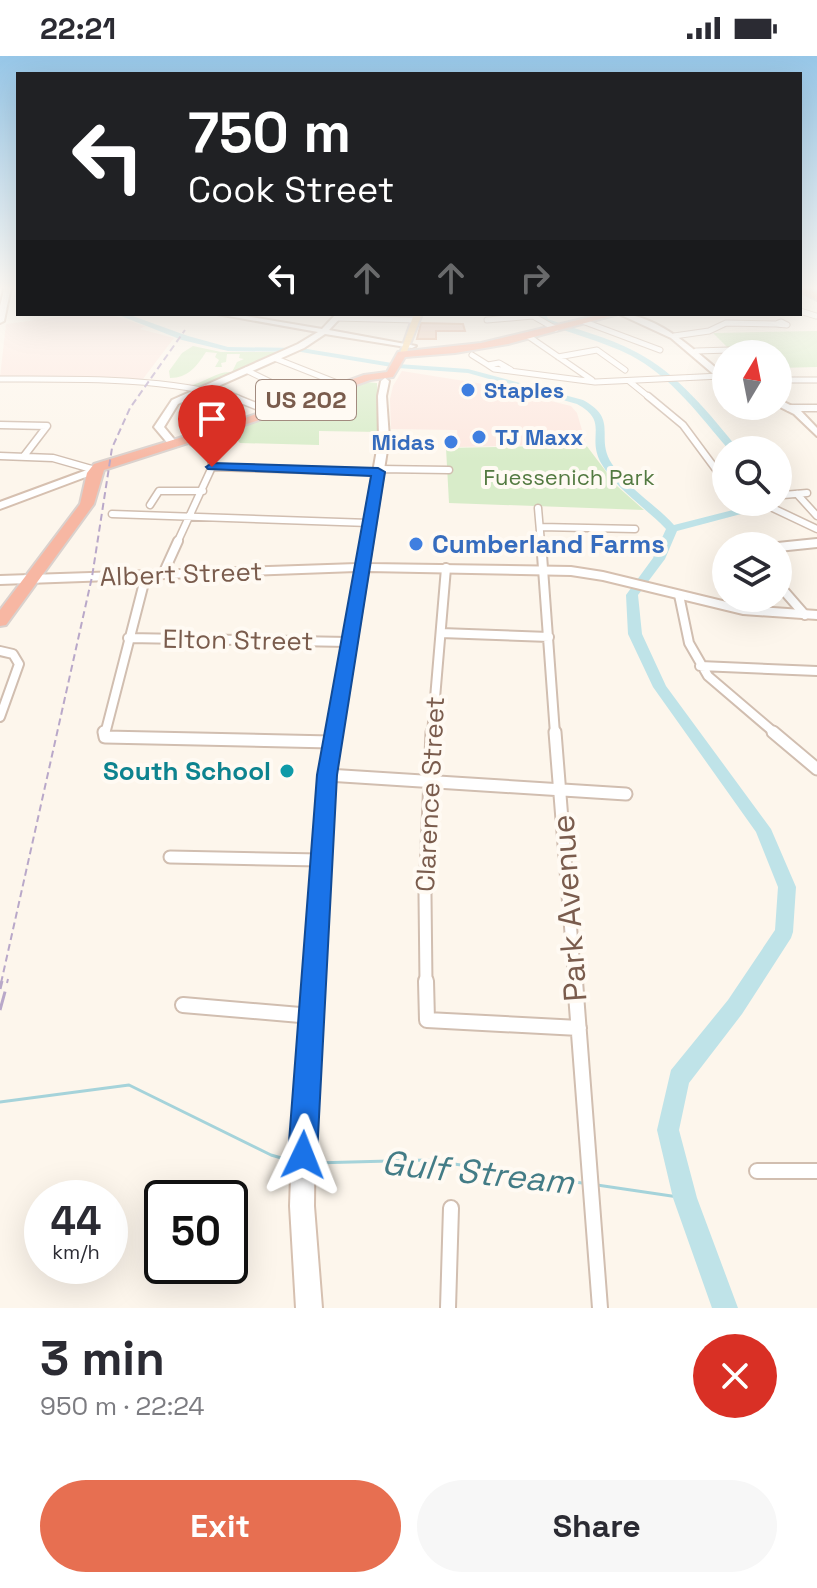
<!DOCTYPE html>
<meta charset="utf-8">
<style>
body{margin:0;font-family:"Space Grotesk",sans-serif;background:#f7f7f7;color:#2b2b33;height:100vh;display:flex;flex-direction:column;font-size:30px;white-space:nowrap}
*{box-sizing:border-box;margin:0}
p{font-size:26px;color:#7c7c81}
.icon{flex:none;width:44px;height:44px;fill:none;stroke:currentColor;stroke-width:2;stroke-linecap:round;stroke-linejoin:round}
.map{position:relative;height:1252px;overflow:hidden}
.details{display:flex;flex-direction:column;background:#fff;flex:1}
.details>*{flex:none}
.guide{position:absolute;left:16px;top:16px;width:786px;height:244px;border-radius:0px;box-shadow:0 8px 32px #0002;background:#202124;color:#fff;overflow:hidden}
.needle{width:52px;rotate:10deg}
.controls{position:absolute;left:712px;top:284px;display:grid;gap:16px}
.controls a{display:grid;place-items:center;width:80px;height:80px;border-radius:50%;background:#fff;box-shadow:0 8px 32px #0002;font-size:40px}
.speed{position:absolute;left:24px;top:1124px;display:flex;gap:16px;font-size:40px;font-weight:700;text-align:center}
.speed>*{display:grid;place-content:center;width:104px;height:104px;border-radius:50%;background:#fff;box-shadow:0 8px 32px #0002;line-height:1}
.speed small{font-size:20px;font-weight:400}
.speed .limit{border:4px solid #111;border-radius:12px;background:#fff;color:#111}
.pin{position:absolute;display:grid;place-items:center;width:68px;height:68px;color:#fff;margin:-82px -34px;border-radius:50% 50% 50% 0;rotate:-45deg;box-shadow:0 0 8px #0007}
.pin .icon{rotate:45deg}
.me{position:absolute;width:88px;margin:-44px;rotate:2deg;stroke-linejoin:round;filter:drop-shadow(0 0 6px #0008)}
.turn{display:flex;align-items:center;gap:28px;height:168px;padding:0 40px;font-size:36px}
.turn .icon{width:104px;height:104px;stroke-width:2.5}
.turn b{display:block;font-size:56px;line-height:68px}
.lanes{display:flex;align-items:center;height:76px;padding:0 40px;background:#0003;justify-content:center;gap:40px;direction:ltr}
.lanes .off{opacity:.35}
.round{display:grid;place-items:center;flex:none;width:84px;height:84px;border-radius:42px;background:#f7f7f7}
.summary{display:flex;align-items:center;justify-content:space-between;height:136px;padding:0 40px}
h1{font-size:48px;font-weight:800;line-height:60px}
.primary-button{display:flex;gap:16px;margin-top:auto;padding:16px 40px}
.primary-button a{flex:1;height:92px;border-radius:48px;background:#e76f51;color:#fff;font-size:32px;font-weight:800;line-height:92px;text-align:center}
.primary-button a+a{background:#f7f7f7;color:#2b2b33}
.status{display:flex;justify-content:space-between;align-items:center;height:56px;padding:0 40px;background:#fff;direction:ltr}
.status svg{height:22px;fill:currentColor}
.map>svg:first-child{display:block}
.commercial{fill:#fde8e0}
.green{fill:#d8ecc9}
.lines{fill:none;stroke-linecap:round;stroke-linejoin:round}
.stream{stroke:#a5d3da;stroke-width:3}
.river{fill:#bfe3e8;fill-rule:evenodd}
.building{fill:#f3d5c3;stroke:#e6bba3;stroke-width:2}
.street-far4-casing{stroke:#d1beb0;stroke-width:7}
.street-far3-casing{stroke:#d1beb0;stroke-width:9}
.street-far2-casing{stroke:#d1beb0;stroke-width:12}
.street-far1-casing{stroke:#d1beb0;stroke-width:15}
.street-casing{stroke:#d1beb0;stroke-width:18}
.secondary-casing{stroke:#d6c0b0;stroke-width:4}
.primary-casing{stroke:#dad1cd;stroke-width:4}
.highway-casing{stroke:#dad1cd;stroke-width:4}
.street-far4{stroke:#fff;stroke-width:5}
.street-far3{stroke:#fff;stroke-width:6}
.street-far2{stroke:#fff;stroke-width:8}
.street-far1{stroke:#fff;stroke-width:11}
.street{stroke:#fff;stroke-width:14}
.secondary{fill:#fff;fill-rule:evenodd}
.primary{fill:#fbd9a5;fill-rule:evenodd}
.highway{fill:#f7b7a3;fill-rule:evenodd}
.rail-far1{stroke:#b9a8c9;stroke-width:2;stroke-dasharray:7 4;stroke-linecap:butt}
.rail{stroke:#b9a8c9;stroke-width:3;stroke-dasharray:19 13;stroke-linecap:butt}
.route{fill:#1a73e8;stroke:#114b97;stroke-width:2}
.shop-dot{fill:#3f7fe0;stroke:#fffaf3;stroke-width:3}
.culture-dot{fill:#0f9aa8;stroke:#fffaf3;stroke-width:3}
.labels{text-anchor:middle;stroke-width:8;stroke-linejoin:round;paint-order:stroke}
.far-shop-label{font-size:22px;font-weight:bold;fill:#366cbe;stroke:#fffaf3;text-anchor:start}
.far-park-label{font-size:22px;fill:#537a41;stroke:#fffaf3}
.shield{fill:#fffaf3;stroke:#a28b7f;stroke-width:2}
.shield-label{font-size:24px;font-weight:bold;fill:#7a5c4d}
.shop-label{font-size:26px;font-weight:bold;fill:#366cbe;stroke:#fffaf3;text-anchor:start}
.street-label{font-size:26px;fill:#7a5c4d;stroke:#fffaf3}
.culture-label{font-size:26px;font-weight:bold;fill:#0d838f;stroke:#fffaf3;text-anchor:end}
.near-street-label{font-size:32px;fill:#7a5c4d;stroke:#fffaf3}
.near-water-label{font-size:34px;font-style:italic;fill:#437c86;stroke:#fffaf3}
</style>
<div class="status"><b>22:21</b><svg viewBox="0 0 49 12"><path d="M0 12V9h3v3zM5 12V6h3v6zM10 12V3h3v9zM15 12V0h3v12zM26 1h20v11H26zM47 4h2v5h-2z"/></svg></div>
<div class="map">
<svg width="817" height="1252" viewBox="0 0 817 1252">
<rect width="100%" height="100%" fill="#fdf6ec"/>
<path class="commercial" d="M81,258H108L145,270L140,273L174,282L143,323L0,321L6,268Z
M402,315L483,328L571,350L577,357L586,388L458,391L457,374L391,373L390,343L393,330Z"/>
<path class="green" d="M817,275V311L778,312V298H734L713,277Z
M193,290L221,296H282L201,331L184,330C202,330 214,315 232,316L237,306L244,303L239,302L240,298H227L226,306L221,307L222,311H215L219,304L215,301L217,297L206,296C197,310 188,322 170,322L169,315L182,297Z
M366,326L377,327L380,376L319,375V389L240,387L227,374Z
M586,389L617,430L644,454L449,447L446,392Z"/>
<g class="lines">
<path class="stream" d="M0,1046L129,1029L271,1099L292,1105
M314,1107L427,1104L582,1127
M597,1129L685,1142"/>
<path class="river" d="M116,258H127L188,280L228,291L301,292L398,308L468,313L583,344C620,364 594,381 612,408C627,432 655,448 674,469L733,454L749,446H763L741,458L677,475L665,503L638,539L642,578L666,630L771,773L796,831L793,876L791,882L742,958L689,1027L679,1074L697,1142L738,1252H712L673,1142L657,1074L671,1014L728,944L775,874L778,831L756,776L653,631L628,578L626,539L653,502L666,473C645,451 616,433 601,407C586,380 610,366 577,348L468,317L398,312L301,296L228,295L182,284Z
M538,258H546L548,263C577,274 608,281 636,296C677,317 710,358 739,394H729C700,360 671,320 630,299C602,285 571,278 542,266Z"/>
</g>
<path class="building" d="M421,267L463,268L465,275H436V283H417Z"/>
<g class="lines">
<defs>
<path id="street-far4" d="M800,255L816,260
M337,262L415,264
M487,264L533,260L556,273
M585,266L660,294
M781,266L787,269L776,268Z
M528,280L592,324
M674,280L709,275L726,267L776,268
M696,295L730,294
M472,299L488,309
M558,301L597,294L625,314
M274,302L345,330
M246,314L303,342
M511,314L499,307L488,309L494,313L595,326L721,320
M0,323C80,323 160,321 238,342
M778,324H817
M629,325L650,342"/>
<path id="street-far3" d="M231,340L271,356
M299,340L306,344
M648,340L683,369L726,427
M789,352H817
M0,369L47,370L24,400
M0,400L53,402L95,414
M212,411L378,416
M379,413L449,414
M797,438L817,460
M783,439L807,437
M760,446L817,473
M150,449L159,435H203
M538,452L541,487
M112,458L369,467
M540,471L635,473
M177,487L212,411L211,400L188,383
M812,487H817"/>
<path id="street-far2" d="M541,485L555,678
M778,491L817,487
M163,518L178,485
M778,528L805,559
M679,539L689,587L708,620L776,678
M441,577L549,581
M128,582L348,586
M0,595L13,598L19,608L0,661
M700,610L817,615
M105,678L146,519
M432,678L446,512"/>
<path id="street-far1" d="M104,676L105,681L331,686
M555,676L575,927
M773,676L817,713
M327,719L626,738
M170,801L320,804
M426,927L425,839L432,676"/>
<path id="street" d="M426,925L427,964L579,972
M575,925L600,1252
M183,949L312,960
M757,1115H817
M448,1252L451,1152"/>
<path id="secondary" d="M5,230H11L4,265L0,267V250Z
M217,258H234L322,273L336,258H344L329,274L416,290L412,292L325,278L304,292L178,348L164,371L178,388L170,390L154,371L172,344L298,288L318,276Z
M619,258C657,258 696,295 723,318H726V322H718L671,282Z
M385,322L389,325L386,340L389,382L369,508L571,511L603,516L743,550L817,555V563L743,558L603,524L571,519L368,515L335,719L315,1060L314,1150L322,1252H296L290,1150L293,1060L319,719L356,515L0,528V520L357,508L379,382L378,340L381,325Z
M778,343L800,354L817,372V380L794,358L778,350Z
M95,411L99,412V416L0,453V446Z"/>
<path id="primary" d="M414,258H422L406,298L399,300Z"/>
<path id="highway" d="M800,230L817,237V244L800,235Z
M603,258H618L508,288L455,297L405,301L393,321L370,324L253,366L104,414L94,448L6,569L0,570V554L80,448L87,417L94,408L245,362L364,319L387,316L398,296L481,287Z"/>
</defs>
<use href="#street-far4" class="street-far4-casing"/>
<use href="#street-far3" class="street-far3-casing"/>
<use href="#street-far2" class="street-far2-casing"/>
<use href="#street-far1" class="street-far1-casing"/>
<use href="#street" class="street-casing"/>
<use href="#secondary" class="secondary-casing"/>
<use href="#primary" class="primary-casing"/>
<use href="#highway" class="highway-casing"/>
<use href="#street-far4" class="street-far4"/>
<use href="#street-far3" class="street-far3"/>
<use href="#street-far2" class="street-far2"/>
<use href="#street-far1" class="street-far1"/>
<use href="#street" class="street"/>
<use href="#secondary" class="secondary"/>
<use href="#primary" class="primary"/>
<use href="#highway" class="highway"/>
<path class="rail-far1" d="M1,927L92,521L112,392L130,352L185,274
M7,927L8,923"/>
<path class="rail" d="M0,933L2,925
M0,954L8,925"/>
</g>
<linearGradient id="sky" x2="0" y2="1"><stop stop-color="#97c7e8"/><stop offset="0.57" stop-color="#fefbf6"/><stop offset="1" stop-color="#fefbf6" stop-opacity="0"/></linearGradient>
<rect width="817" height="406" fill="url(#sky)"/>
<path class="route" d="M212,407L378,412L385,416L337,719L317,1099L313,1110L303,1114L292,1110L288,1099L317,719L371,420L208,413L206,411Z"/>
<g class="shop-dot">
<circle cx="468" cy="334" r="8"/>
<circle cx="479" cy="381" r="8"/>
<circle cx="451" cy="386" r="8"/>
<circle cx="416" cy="488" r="8"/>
</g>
<circle class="culture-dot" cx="287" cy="715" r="8"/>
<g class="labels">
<g class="far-shop-label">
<text x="484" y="342">Staples</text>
<text x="495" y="389">TJ Maxx</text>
<text x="435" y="394" text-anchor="end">Midas</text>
</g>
<g class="far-park-label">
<text x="569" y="429">Fuessenich Park</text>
</g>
<rect class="shield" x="256" y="324" width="100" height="40" rx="6"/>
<g class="shield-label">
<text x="306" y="352">US 202</text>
</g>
<g class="shop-label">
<text x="432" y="497">Cumberland Farms</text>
</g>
<g class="street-label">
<text transform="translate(181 518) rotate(-2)" y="9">Albert Street</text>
<text transform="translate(238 584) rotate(1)" y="9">Elton Street</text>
<text transform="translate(430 738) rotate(-87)" y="9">Clarence Street</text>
</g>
<g class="culture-label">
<text x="271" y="724">South School</text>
</g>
<g class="near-street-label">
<text transform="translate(569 852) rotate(-94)" y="11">Park Avenue</text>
</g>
<g class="near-water-label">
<text transform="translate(478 1116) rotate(6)" y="12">Gulf Stream</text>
</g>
</g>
</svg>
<div class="controls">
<a><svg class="needle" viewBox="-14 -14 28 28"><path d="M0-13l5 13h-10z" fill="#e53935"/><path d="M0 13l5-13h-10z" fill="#7c7c81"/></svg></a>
<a><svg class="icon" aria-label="search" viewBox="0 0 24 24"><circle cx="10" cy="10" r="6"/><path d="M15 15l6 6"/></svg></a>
<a><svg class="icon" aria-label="layers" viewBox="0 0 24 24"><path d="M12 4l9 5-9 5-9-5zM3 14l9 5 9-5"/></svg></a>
</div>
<div class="speed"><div>44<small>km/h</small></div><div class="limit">50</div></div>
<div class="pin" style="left:212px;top:411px;background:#d93025"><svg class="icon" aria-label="arrive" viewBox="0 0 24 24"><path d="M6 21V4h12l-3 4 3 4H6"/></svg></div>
<svg class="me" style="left:303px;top:1099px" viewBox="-20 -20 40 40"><path d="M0-17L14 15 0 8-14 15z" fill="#1a73e8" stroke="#fff" stroke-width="4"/></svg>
<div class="guide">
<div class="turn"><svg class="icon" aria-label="left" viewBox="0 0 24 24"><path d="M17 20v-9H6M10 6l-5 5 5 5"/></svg><div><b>750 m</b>Cook Street</div></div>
<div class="lanes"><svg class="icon" aria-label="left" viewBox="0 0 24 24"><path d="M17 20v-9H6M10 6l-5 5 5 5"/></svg><svg class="icon off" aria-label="ahead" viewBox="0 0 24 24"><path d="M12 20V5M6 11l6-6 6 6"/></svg><svg class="icon off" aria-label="ahead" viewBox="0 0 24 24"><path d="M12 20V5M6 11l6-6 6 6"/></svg><svg class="icon off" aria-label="right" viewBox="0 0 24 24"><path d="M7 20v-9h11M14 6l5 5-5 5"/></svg></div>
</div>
</div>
<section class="details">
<div class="summary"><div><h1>3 min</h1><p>950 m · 22:24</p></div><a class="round" style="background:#d93025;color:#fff"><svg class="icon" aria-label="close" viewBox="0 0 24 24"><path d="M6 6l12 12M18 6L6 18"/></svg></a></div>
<div class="primary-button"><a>Exit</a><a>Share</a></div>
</section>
